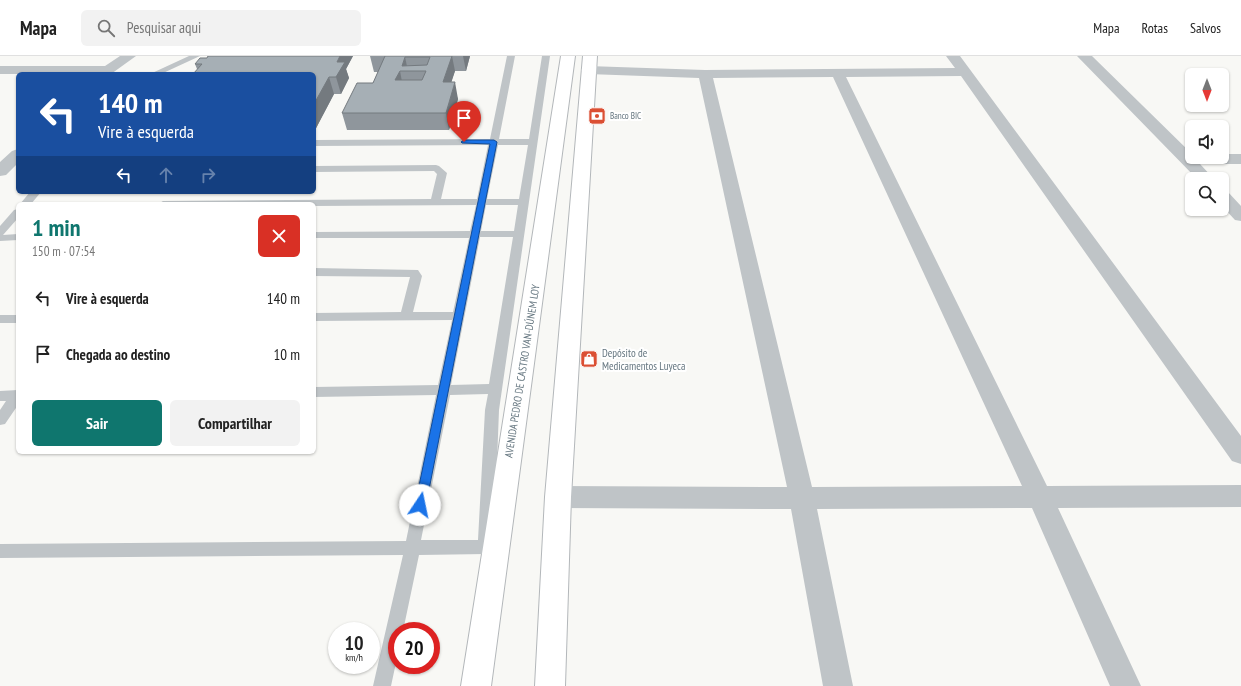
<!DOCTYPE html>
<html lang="pt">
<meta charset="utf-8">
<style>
body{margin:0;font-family:"PT Sans Narrow",sans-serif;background:#f2f2f2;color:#222;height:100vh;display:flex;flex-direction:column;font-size:15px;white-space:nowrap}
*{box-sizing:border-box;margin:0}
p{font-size:13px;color:#767676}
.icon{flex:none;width:22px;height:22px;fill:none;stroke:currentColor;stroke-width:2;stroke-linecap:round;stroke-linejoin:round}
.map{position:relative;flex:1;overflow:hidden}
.drawer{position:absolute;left:16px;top:146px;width:300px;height:252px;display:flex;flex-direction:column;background:#fff;border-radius:6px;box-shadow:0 1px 3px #0004}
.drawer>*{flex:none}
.guide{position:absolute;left:16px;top:16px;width:300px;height:122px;border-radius:6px;box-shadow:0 1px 3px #0004;background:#1a4fa0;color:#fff;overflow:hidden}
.needle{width:26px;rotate:180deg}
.fabs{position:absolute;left:1185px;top:12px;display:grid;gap:8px}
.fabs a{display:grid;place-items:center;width:44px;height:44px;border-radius:6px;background:#fff;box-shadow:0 1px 3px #0004;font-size:20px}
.speed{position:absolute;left:328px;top:566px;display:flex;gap:8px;font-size:20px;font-weight:700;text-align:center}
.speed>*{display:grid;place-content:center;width:52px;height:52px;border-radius:50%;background:#fff;box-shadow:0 1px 3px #0004;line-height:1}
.speed small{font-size:10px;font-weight:400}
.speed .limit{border:6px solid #d22;background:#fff;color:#111}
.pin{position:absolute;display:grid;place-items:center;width:34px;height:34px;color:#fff;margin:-41px -17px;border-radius:50% 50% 50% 0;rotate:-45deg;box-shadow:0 0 4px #0007}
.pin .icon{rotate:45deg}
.me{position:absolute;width:44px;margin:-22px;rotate:11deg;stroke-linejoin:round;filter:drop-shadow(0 0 3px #0008)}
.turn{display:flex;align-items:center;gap:14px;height:84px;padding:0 16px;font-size:18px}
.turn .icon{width:52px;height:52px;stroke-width:2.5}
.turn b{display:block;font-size:28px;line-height:34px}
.lanes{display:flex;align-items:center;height:38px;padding:0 16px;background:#0003;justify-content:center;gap:20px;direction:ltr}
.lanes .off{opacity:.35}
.round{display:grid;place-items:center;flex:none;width:42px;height:42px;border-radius:6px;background:#f2f2f2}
.summary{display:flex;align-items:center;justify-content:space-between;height:68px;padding:0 16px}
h1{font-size:24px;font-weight:600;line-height:30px;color:#0f766e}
.action{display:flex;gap:8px;margin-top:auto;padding:8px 16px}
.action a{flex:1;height:46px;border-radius:6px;background:#0f766e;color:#fff;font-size:16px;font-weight:600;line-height:46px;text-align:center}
.action a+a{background:#f2f2f2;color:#222}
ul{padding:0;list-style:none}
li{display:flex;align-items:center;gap:12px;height:56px;padding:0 16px}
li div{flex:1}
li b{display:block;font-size:15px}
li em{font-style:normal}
header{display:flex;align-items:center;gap:24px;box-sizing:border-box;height:56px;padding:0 20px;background:#fff;border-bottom:1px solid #e0e0e0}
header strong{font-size:19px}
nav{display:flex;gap:22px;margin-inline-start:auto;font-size:14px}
.search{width:280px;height:36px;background:#f2f2f2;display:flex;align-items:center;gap:10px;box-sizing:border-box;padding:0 14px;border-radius:6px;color:#767676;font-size:15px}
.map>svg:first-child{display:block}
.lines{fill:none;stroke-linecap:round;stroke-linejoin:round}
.highway-casing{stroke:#b3b7ba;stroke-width:2}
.lane{fill:#bfc4c7;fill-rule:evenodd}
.street{fill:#bfc4c7;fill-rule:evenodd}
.highway{fill:#fff;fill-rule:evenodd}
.wall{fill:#8f969c}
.shaded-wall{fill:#747a7f}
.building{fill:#a6afb5;stroke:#747a7f;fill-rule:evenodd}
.route{fill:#1a73e8;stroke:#114b97}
.labels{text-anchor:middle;stroke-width:4;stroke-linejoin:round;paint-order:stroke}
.far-poi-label{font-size:9px;fill:#64757f;stroke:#fff;text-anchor:start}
.poi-label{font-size:11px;fill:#64757f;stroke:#fff;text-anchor:start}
.street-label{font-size:11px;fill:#64757f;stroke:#fff}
</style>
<header>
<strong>Mapa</strong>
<div class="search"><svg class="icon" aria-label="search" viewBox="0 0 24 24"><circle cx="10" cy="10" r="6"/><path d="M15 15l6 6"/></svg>Pesquisar aqui</div>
<nav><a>Mapa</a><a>Rotas</a><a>Salvos</a></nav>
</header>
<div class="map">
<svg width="1241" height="630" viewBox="0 0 1241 630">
<rect width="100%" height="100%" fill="#f8f8f5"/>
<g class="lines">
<defs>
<path id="highway" d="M561,0H575L491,630H461Z
M583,0H597L571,441L565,630H535L545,441Z"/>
</defs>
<use href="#highway" class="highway-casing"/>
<path class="lane" d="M189,0H200L161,18H150Z
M507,0H515L499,83H529L542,0H550L499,354L494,484L492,487L494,491L492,496L486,498L419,499L403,575H397V602L391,630H373L403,499L0,502V488L406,485L436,339L314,341V331L438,329L452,264L314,265V257L401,256L410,221L314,220V212L418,214L422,220L413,256H453L469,182H314V176L470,175L476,149L314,150V148H158L163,145L431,143L437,118L434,115L314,116V110L436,109L439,110L447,117L441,143H477L488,89L314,90V84L490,83ZM498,89H528L519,143H487ZM486,149H518L514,175H481ZM480,181H513L489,328L451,329ZM488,338L485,354L478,484H421L450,339Z
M30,136H41L31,148H20Z
M18,153V162L3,179L18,178V184L0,185V170L14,154Z
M0,259H18V267H0Z
M18,334V349L5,368L0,369V354L6,345H0V335Z"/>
<path class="street" d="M120,0H136L111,18H0V10H105Z
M946,0H960L1241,380V408L1232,405L961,20L846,21L1047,430L1241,429V451L1058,452L1141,630H1110L1032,452L817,453L853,630H823L791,453L558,452L549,449L545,441L549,433L558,430L787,431L699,22L588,18L583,17L581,14L583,11L588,10L705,14L955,12ZM833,21L1022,430L812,431L713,22Z
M1077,0H1092L1192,98V101H1222V98H1241V108H1200L1214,123H1197Z
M18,93V107L6,119L0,120V106L12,95Z
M1222,135L1228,136L1241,150V165L1235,164L1222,150Z"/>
<use href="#highway" class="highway"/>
</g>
<path class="wall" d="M303,0H353L346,13L349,22L341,38H334L314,76V18L197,13L195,8L207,2Z
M370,0H470L466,15H455L451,26L458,43L449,74H347L342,57L373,27L378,16H374Z"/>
<path class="shaded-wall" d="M340,0H353L346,13L349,22L341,38L336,21L337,6Z
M452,0L455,15L446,43L443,26Z
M463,0H470L466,15Z
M405,1L408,15L402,10Z
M400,15L403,31L395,24Z
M329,21L334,38L314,76V48Z
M455,26L458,43L449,74L446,57Z"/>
<path class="building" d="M208,0H340L337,6H345L336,21H329L314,48V18H193L202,8H195L200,2H207Z
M385,0H452L443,26H455L446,57H342L357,27H373ZM405,1H430L427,9L402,10ZM400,15H426L422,24H395Z"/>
<path class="route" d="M464,84H494L497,86L426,449L424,452L420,454L417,452L415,449L490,88L462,87L461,86Z"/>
<defs>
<symbol id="bank-square" viewBox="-11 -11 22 22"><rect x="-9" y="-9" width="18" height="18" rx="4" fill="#db4f33" stroke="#fff"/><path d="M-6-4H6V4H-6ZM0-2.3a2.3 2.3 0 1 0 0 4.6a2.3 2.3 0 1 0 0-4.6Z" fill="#fff"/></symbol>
<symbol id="shop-square" viewBox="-11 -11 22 22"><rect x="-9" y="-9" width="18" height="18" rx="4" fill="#db4f33" stroke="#fff"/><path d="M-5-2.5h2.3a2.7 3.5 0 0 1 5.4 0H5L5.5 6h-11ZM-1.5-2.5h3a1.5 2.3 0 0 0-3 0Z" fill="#fff"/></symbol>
</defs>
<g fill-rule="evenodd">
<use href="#bank-square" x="587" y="50" width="20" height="20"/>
<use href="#shop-square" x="579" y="293" width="20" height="20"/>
</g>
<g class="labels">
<g class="far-poi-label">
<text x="610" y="63">Banco BIC</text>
</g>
<g class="poi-label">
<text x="602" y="301">Depósito de<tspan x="602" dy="13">Medicamentos Luyeca</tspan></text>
</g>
<g class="street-label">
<text transform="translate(522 315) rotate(-81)" y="4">AVENIDA PEDRO DE CASTRO VAN-DÚNEM LOY</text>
</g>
</g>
</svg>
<div class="fabs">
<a><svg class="needle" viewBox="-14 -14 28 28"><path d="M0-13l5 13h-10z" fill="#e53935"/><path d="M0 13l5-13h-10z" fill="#767676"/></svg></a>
<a><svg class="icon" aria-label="sound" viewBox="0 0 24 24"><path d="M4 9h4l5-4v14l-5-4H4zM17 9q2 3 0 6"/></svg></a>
<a><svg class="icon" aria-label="search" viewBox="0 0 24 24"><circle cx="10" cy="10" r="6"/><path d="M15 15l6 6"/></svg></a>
</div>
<div class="speed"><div>10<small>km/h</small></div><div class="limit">20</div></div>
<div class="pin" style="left:464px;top:86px;background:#d93025"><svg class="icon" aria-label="arrive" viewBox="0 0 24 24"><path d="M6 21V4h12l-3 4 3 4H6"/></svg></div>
<svg class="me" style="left:420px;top:449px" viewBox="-20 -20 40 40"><circle r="19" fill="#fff"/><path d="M0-13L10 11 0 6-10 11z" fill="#1a73e8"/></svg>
<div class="guide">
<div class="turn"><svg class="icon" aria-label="left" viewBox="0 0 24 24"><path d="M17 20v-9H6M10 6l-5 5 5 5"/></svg><div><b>140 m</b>Vire à esquerda</div></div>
<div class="lanes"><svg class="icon" aria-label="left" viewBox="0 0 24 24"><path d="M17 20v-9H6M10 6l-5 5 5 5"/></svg><svg class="icon off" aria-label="ahead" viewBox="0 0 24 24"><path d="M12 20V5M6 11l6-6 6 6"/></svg><svg class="icon off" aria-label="right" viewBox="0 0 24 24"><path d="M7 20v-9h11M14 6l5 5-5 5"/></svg></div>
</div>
<section class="drawer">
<div class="summary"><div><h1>1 min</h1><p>150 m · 07:54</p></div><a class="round" style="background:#d93025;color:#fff"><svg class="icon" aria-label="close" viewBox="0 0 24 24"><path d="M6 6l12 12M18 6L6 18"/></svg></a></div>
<ul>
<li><svg class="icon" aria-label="left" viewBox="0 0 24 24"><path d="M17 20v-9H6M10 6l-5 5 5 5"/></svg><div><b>Vire à esquerda</b></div><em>140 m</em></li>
<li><svg class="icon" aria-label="arrive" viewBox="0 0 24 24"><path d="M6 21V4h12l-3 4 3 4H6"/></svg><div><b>Chegada ao destino</b></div><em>10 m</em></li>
</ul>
<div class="action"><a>Sair</a><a>Compartilhar</a></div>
</section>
</div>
